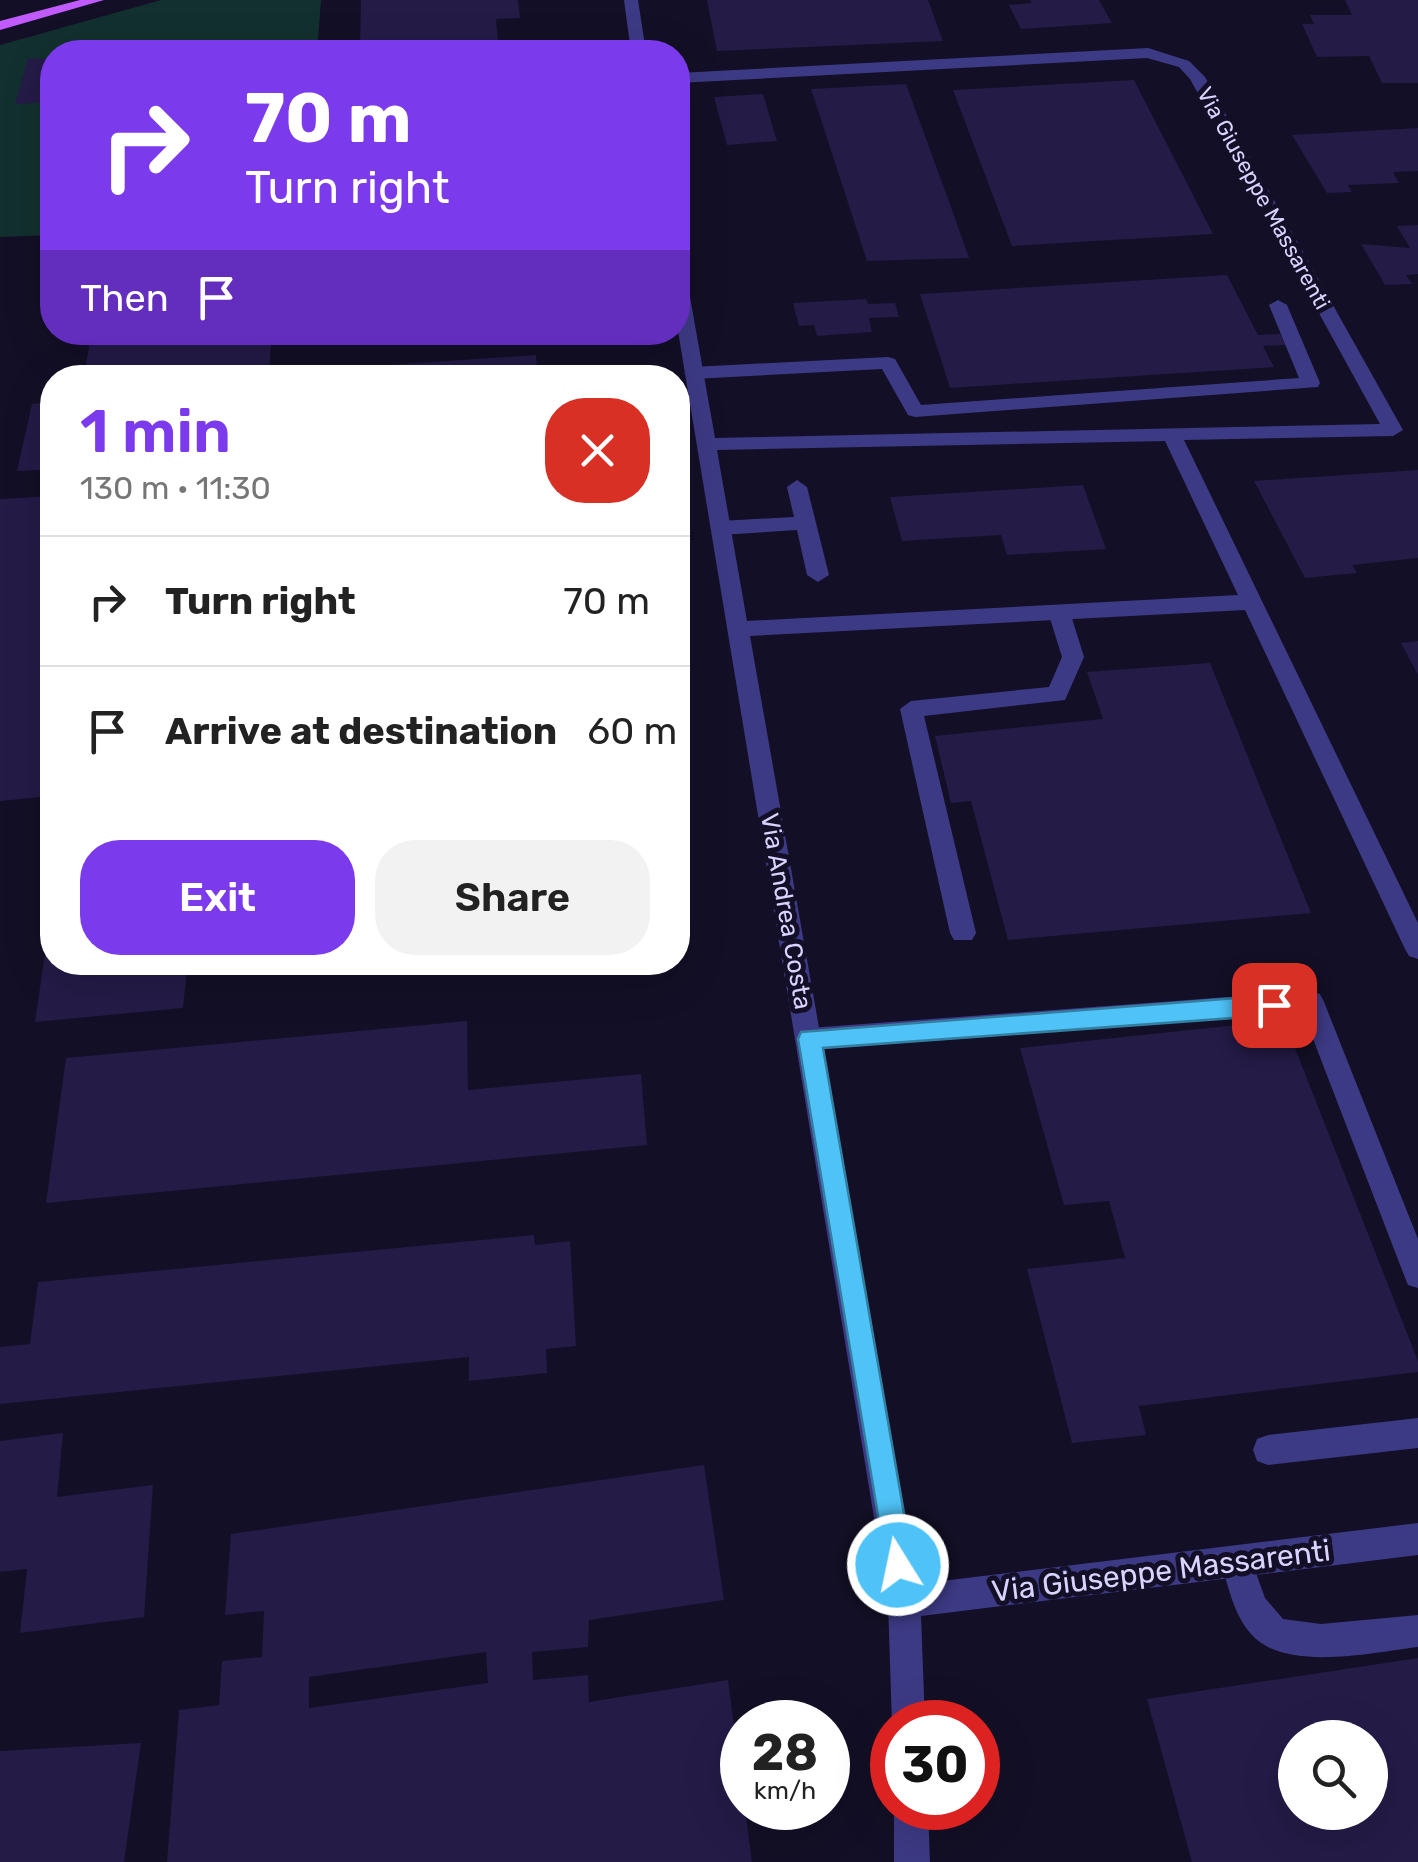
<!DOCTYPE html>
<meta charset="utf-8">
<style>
body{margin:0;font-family:Rubik,sans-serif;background:#f2f2f2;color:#222;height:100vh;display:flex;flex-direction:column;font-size:38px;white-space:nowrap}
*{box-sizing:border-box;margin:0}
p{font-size:32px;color:#767676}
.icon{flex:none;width:55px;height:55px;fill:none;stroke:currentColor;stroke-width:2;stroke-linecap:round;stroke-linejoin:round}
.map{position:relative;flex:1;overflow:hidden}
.drawer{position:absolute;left:40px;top:365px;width:650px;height:610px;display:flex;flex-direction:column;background:#fff;border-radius:40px;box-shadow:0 10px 40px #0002}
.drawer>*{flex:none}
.guide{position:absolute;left:40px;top:40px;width:650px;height:305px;border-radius:40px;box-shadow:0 10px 40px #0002;background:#7c3aed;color:#fff;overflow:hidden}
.controls{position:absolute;left:1278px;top:1720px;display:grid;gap:20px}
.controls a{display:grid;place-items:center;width:110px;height:110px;border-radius:50%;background:#fff;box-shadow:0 10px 40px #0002;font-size:50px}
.speed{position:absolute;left:720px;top:1700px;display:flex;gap:20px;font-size:50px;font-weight:700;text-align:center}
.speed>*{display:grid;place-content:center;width:130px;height:130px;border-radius:50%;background:#fff;box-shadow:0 10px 40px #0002;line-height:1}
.speed small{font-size:25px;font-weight:400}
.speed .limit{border:15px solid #d22;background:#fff;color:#111}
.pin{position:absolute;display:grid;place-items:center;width:85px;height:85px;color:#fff;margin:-42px;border-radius:20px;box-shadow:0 5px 15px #0006}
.me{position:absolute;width:110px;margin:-55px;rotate:350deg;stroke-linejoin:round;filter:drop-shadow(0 0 8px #0008)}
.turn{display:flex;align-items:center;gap:35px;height:210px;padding:0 40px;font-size:45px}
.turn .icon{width:130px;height:130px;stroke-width:2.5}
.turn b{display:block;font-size:70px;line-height:85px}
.then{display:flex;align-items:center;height:95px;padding:0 40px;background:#0003;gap:20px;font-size:38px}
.round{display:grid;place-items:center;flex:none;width:105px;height:105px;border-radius:40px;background:#f2f2f2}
.headline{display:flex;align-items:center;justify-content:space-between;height:170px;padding:0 40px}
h1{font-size:60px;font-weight:600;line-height:75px;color:#7c3aed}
.cta{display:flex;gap:20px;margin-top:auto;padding:20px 40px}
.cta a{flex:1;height:115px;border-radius:40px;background:#7c3aed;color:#fff;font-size:40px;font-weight:600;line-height:115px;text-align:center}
.cta a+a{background:#f2f2f2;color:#222}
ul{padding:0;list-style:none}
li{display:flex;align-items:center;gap:30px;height:130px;padding:0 40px;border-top:2px solid #e0e0e0}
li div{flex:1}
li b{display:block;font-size:38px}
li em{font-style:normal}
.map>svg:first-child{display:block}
.green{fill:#12302f}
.building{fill:#241b47;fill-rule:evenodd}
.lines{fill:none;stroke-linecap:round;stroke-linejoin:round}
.lane{fill:#3d3a85;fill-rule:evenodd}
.street{fill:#3d3a85;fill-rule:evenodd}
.primary{fill:#c25bff;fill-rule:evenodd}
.route{fill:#4fc3f7;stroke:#337fa1;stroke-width:2.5}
.labels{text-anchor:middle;stroke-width:10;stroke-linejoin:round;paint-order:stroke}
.far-street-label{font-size:22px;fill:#d9d4ff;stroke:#130f26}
.street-label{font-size:25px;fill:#d9d4ff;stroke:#130f26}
.near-street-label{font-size:30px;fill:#d9d4ff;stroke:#130f26}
</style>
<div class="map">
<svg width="1418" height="1862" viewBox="0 0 1418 1862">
<rect width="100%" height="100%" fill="#130f26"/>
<path class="green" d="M161,0H321L317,52H52V235L0,237V45Z"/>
<path class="building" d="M361,0H518L520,18L496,19L499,52H331V45L360,44Z
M707,0H928L943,41L717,51Z
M1030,0H1099L1112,23L1021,29L1009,5L1032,3Z
M1345,0H1418V83H1382L1369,56L1317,57L1302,24H1314L1310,15H1352Z
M52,58V102L15,104L28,59Z
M1134,80L1213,234L1012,246L953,90Z
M906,84L947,196L969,258L867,261L811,89Z
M763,94L777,141L727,145L714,97Z
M1418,128V171L1393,172L1399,183L1348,185L1352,192L1327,193L1292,135Z
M1418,225V274L1406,275L1412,284L1385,285L1361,244L1410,248L1397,226Z
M1227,275L1258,335L1280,334L1286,345L1263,346L1274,367L950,388L920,294Z
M866,299L868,304L895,303L899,317L869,318L872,332L817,336L814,325L799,326L793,303Z
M92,332H272L269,373L536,355L538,378H83Z
M52,402V459L42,460L40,470L17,471L32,404Z
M1418,470V558L1352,565L1357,573L1305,578L1254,481Z
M1083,485L1106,549L1007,555L1001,535L902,541L890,497Z
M52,496V796L0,801V499Z
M1418,641V675L1401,643Z
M1210,663L1311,913L1008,940L971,801L951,803L935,736L1103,719L1087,672Z
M50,919L52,962L230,965L187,969L183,1008L35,1022Z
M1284,1020L1418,1361V1372L1139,1406L1146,1435L1072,1443L1027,1269L1125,1258L1109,1201L1064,1205L1020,1048Z
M467,1021L468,1090L641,1074L647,1145L46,1203L66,1058Z
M534,1235L535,1245L570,1241L576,1346L546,1349L547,1373L469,1381V1357L0,1404V1347L30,1344L38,1282Z
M63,1433L57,1497L153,1485L144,1617L20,1633L27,1569L0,1572V1441Z
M704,1465L724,1600L589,1620L588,1647L532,1652L533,1680L588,1675L589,1702L728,1680L752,1862H167L179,1710L219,1705L222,1661L262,1657L264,1611L225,1615L231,1534ZM486,1652L488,1683L309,1708V1677Z
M1418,1658V1862H1192L1147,1699ZM1295,1738H1370V1812H1295Z
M141,1743L124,1862H0V1751Z"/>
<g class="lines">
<path class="lane" d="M1278,300L1287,305L1320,383L1318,387L915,417L908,415L882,369L693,379L684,373L693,367L888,357L895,359L921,405L1299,378L1269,305Z
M797,480L807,487L829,575L818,582L807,575L797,530L720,535L710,528L720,521L794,517L787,487Z
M1059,605L1070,612L1084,657L1065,700L924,716L976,933L972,940H954L950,933L900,709L911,701L1049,687L1062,657L1048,612Z
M1311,991L1320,994L1324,1002L1418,1239V1288L1408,1285L1404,1275L1303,1013L809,1050L800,1047L796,1039L800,1031L809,1028Z
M1418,1418V1448L1268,1465L1257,1461L1253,1450L1257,1439L1268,1435Z
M1237,1546L1248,1551L1265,1598L1283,1619L1321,1624L1418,1615V1647C1374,1652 1284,1673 1251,1634C1234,1615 1228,1586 1221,1562L1226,1551Z"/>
<path class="street" d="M624,0H638L646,52H631Z
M1148,48L1189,61L1205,77L1403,430L1393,436L1184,440L1418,923V959L1409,956L1405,949L1245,610L750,636L917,1584L1418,1523V1555L921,1616L925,1722L892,1725L888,1602L678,331V275L687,280L715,438L1380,424L1190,79L1179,67L1147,58L678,83V73ZM1165,441L1238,595L747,621L717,450Z
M894,1808H928L930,1862H894Z"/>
<path class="primary" d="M80,0H104L0,30V21Z"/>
</g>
<path class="route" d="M1274,995L1286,1005L1274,1015L823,1048L913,1565L908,1575L898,1580L888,1575L798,1039L801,1032Z"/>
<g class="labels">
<g class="far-street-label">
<text transform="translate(1264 198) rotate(61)" y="8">Via Giuseppe Massarenti</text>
</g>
<g class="street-label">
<text transform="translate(787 911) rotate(80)" y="9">Via Andrea Costa</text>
</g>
<g class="near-street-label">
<text transform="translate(1161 1571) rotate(-7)" y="10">Via Giuseppe Massarenti</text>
</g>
</g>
</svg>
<div class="controls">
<a><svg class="icon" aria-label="search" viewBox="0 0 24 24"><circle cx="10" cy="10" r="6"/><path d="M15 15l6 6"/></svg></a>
</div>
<div class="speed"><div>28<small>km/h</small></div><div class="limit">30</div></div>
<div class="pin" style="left:1274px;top:1005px;background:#d93025"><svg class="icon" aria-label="arrive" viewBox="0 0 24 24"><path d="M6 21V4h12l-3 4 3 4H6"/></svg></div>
<svg class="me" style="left:898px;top:1565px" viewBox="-20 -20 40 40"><circle r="17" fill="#4fc3f7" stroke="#fff" stroke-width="3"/><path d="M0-11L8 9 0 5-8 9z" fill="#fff"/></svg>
<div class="guide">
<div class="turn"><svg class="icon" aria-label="right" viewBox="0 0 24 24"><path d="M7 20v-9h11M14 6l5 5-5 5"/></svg><div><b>70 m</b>Turn right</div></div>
<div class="then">Then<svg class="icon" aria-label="arrive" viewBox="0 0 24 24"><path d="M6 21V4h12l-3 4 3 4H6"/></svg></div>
</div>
<section class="drawer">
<div class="headline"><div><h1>1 min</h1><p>130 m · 11:30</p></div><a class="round" style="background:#d93025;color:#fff"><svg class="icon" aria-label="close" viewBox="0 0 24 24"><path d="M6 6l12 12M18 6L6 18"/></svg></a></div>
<ul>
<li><svg class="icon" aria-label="right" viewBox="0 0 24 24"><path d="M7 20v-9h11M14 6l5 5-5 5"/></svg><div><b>Turn right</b></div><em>70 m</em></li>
<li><svg class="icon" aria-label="arrive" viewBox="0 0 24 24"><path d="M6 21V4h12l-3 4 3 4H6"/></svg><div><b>Arrive at destination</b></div><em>60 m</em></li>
</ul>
<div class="cta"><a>Exit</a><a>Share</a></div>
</section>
</div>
